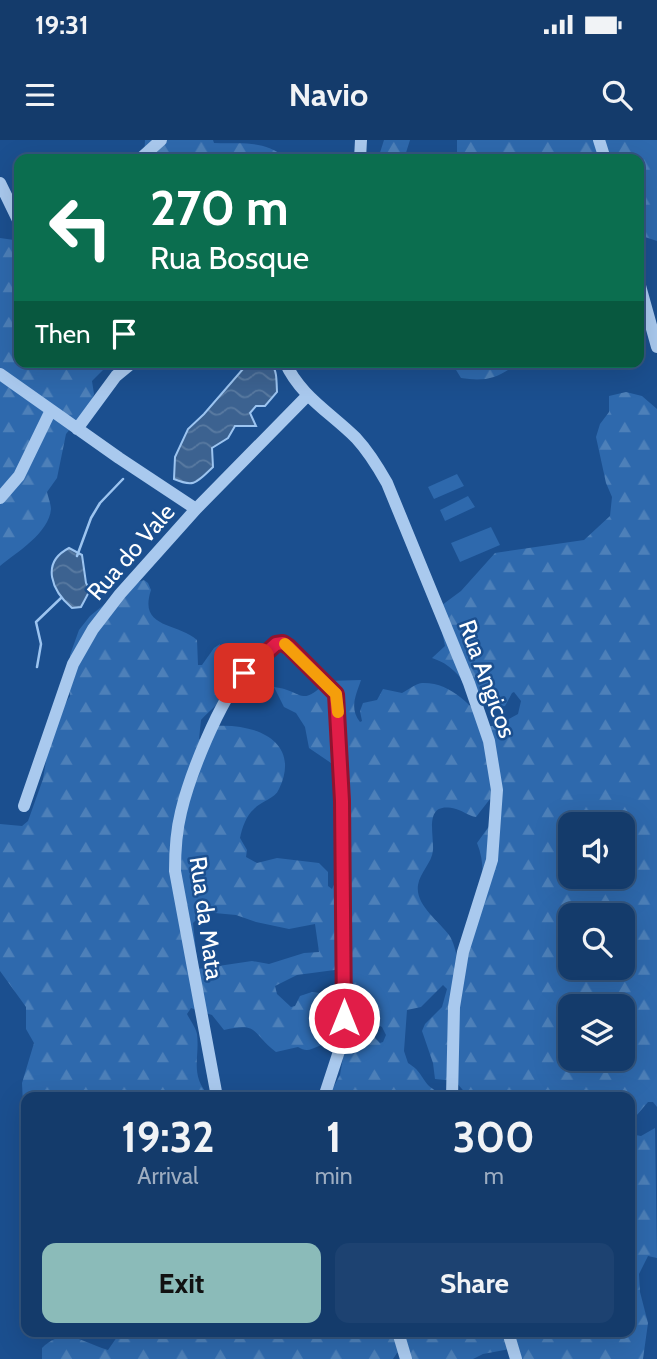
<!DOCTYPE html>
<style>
body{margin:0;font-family:Cabin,sans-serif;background:#1d4271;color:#f1f3f6;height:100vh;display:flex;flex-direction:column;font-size:26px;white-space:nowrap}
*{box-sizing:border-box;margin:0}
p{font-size:23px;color:#9dadc1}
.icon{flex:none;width:38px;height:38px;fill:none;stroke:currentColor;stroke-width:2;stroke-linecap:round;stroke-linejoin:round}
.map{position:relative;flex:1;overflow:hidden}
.details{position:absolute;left:21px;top:952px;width:614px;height:245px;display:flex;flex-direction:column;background:#143b6b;border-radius:14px;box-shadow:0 7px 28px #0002,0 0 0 2px #33557e}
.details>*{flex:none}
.hud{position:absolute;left:14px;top:14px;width:630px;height:214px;border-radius:14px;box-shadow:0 7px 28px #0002,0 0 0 2px #33557e;background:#0b6e4f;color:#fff;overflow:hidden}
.fabs{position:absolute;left:558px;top:672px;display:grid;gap:14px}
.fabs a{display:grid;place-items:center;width:77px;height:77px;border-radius:14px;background:#143b6b;box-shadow:0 7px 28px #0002,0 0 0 2px #33557e;font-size:35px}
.pin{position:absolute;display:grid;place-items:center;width:60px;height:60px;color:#fff;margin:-30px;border-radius:14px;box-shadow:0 4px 10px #0006}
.me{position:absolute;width:77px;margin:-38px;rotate:0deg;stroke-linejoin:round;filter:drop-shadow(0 0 5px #0008)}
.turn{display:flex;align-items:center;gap:24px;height:147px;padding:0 21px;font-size:32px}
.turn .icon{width:91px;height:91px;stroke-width:2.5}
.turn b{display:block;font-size:49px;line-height:60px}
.then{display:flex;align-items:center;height:66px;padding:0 21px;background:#0003;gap:14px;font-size:26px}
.eta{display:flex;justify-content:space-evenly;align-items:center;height:119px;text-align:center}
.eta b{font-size:42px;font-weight:700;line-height:49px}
.primary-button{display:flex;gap:14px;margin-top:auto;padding:14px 21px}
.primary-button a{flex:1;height:80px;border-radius:14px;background:#8bbbb9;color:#111;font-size:28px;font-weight:700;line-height:80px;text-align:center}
.primary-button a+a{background:#1d4271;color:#f1f3f6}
.status{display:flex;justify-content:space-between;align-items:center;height:49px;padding:0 35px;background:#143b6b;direction:ltr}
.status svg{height:19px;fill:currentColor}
header{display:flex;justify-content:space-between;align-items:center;height:91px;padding:0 21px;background:#143b6b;font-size:32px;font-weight:700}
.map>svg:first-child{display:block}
.green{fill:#2e69ad}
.forest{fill:url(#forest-firs);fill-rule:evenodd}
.water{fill:url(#water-waves);stroke:#9cc4f0;stroke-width:2}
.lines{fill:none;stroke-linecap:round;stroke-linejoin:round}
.stream{stroke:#9cc4f0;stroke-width:2.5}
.minor{stroke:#a9c9ee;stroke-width:12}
.route-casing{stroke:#92132f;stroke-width:18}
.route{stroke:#e11d48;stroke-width:12}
.slow{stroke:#f59e0b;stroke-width:12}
.labels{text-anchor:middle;stroke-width:5;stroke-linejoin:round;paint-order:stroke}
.street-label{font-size:24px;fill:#fff;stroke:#1b4f8f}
</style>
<div class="status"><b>19:31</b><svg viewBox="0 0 49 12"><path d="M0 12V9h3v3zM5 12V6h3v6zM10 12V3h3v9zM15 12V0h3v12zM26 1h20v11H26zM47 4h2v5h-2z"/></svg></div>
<header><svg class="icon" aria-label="menu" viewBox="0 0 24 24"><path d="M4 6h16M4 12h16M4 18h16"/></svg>Navio<svg class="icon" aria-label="search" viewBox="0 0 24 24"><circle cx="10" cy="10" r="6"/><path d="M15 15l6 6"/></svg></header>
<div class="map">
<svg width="657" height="1219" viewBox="0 0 657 1219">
<defs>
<pattern id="forest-firs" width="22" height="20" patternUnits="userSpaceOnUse" patternTransform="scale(1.75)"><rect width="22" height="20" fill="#2e69ad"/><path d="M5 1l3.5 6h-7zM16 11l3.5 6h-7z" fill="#4d80b9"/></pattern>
<pattern id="water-waves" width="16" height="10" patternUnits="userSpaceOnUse" patternTransform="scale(1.75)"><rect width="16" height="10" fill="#3c6290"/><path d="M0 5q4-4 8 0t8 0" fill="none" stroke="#597aa1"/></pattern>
</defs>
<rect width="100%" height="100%" fill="#1b4f8f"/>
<path class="green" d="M457,334L464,346L434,359L428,347Z
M468,356L475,367L445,381L440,370Z
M491,387L500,405L460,422L451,403Z"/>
<path class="forest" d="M145,0H213L214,3C249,4 261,0 289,19H144Z
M384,0H410L404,19H378Z
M457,0H657V101L639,95V19H457Z
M0,98L14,100L19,103V222H111L92,241L94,254L91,263L66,294L57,338L47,352C48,357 51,364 51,369C49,393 17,412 0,426Z
M455,222H519C499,238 486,242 461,238L453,225Z
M626,252L642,256L657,269V967L653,962H648L630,983V957H469L455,941L435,939L433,923L422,891L425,884L442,867L447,849L443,845L421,867L407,870L404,911L408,923C421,931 420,936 429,946C434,950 439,952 443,957H328L340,935L348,889H354L361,897L372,895L380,903L383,902L386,895L382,887L348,869L335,847L342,829L297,835L275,846L277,854L291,867L295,866L300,856L312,852L320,853C333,869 342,895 319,906C310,910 306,912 298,907L276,912C251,893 260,882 224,890L212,875L191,868L187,874C190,880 196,888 197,894C200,919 189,935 210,957H26V1030L22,943L34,903L26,889V867L0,831V684L22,686L28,681L43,639L49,603L60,572L70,556L69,543L72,526L70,515L79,490L90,476L127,446L144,440L148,443L151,450C138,489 177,482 197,500L198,525H202L214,508L220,504L214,528C216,534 222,536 224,542C230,558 209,570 201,580L199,599L204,598L215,586C255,583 302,601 279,649C275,659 261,661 254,669C246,676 242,688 240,698L247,710L246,717L257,723L277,718L319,723L328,732V746L332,749L338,736L337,632L331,623L309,608L305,587L296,573L284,567L274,547C303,550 300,569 327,541L361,540C356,555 349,568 360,582L362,581L360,571L363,563L377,560L383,549L402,553C408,550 415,544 422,543C452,542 471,567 490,586H496L518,574L521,561L514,552L512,553L505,566C477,570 467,539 448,526C443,522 437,520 432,518L445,506L438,473V468L461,451L495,413L584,400L610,376L612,357L606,343L596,297L600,284L609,272V256ZM490,659L492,682L477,703C493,742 471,783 458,821C456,813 454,802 449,795C439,781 415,765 418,745C420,732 432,723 433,710C434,693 423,660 456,669C464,671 468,676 476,677ZM570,684H623V737H570ZM204,772L236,775L256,782L289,789L315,784L319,812L304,813L269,824L252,821L198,829L193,783ZM570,775H623V828H570ZM570,866H623V919H570Z
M655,988L657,1118L648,1116L639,1134L640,1152L648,1183L643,1219H517L510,1209L483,1214L473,1219H410L404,1211L397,1213L393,1219H42V1208C65,1186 81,1202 108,1210L117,1197L115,1192H630V994L641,996Z"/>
<path class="water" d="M249,222C277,222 276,226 277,252L265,266H256L250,273L256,286H235L228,298L212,308L213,327C197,342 195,348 174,339L175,317L188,289L204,274Z
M69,408L82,415L86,443L90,450L81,467L72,468C52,451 40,423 69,408Z"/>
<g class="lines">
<path class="stream" d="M77,416L91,378L100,363L123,339
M37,527L41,504L36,482L61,458"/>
<path class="minor" d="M599,0L605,19
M140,19L161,0
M360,19L361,0
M0,43L19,82
M639,142L657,207
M285,222C300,256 331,273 356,298C369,312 378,327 387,343L469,543L489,601L497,650L492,720L463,812L454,867L452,957
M0,234L119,318L196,369
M77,289L116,236L133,222
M0,358L19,336L51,270
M24,666L73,524L93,489L120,454L196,369L307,256
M217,957L175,731C175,711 176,692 181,672C190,634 219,562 244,533C254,523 266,514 276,504L283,503L290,507C305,522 333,541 338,563L342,661L344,896L324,957
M398,1192L406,1219
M508,1192L516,1219"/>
</g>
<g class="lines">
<defs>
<path id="route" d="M244,533L276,504L283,503L289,507L336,554L342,661L344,878"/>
</defs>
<use href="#route" class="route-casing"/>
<use href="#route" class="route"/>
<path class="slow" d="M285,504L336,554L338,572"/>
</g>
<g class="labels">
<g class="street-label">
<text transform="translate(131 412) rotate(-49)" y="8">Rua do Vale</text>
<text transform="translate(487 539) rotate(70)" y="8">Rua Angicos</text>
<text transform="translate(206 778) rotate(82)" y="8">Rua da Mata</text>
</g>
</g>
</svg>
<div class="fabs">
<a><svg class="icon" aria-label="sound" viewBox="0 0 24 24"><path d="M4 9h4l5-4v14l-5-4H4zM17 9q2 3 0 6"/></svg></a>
<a><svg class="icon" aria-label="search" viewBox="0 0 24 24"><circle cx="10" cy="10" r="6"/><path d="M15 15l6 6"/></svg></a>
<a><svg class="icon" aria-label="layers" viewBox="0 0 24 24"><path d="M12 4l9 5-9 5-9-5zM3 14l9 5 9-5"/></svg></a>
</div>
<div class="pin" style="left:244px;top:533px;background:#d93025"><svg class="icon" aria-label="arrive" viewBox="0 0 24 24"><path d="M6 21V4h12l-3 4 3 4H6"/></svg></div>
<svg class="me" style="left:344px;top:878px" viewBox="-20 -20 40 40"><circle r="17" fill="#e11d48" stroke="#fff" stroke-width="3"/><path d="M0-11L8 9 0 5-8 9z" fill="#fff"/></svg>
<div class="hud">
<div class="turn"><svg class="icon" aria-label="left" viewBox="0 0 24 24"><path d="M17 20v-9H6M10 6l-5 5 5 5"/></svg><div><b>270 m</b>Rua Bosque</div></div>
<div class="then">Then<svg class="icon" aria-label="arrive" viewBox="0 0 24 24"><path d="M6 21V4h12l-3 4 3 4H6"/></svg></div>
</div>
<section class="details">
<div class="eta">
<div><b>19:32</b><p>Arrival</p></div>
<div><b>1</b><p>min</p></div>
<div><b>300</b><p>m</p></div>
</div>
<div class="primary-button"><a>Exit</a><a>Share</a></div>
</section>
</div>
